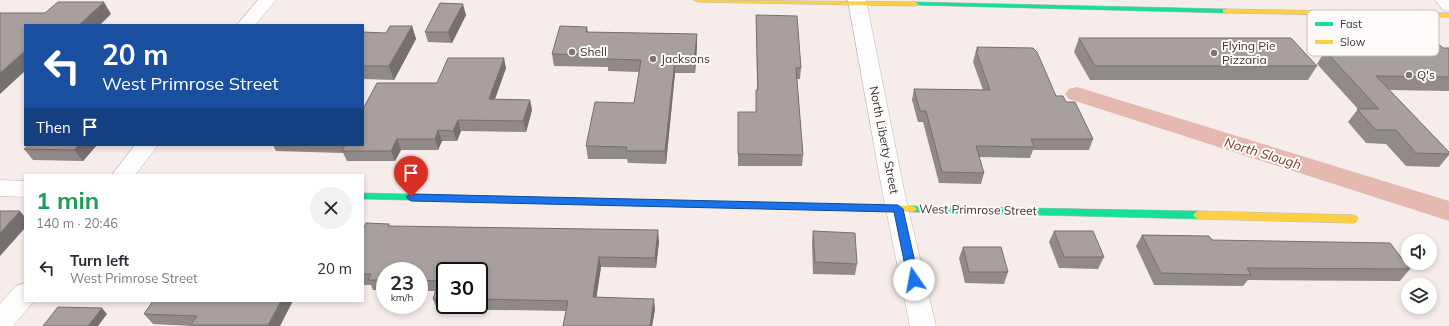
<!DOCTYPE html>
<meta charset="utf-8">
<style>
body{margin:0;font-family:Mulish,sans-serif;background:#f2f2f3;color:#2b2b33;height:100vh;display:flex;flex-direction:column;font-size:15px;white-space:nowrap}
*{box-sizing:border-box;margin:0}
p{font-size:13px;color:#7c7c81}
.icon{flex:none;width:22px;height:22px;fill:none;stroke:currentColor;stroke-width:2;stroke-linecap:round;stroke-linejoin:round}
.map{position:relative;flex:1;overflow:hidden}
.side{position:absolute;left:24px;top:174px;width:340px;height:128px;display:flex;flex-direction:column;background:#fff;border-radius:0px;box-shadow:0 2px 6px #0003}
.side>*{flex:none}
.hud{position:absolute;left:24px;top:24px;width:340px;height:122px;border-radius:0px;box-shadow:0 2px 6px #0003;background:#1a4fa0;color:#fff;overflow:hidden}
.tools{position:absolute;left:1401px;top:234px;display:grid;gap:8px}
.tools a{display:grid;place-items:center;width:36px;height:36px;border-radius:50%;background:#fff;box-shadow:0 2px 6px #0003;font-size:20px}
.speed{position:absolute;left:376px;top:262px;display:flex;gap:8px;font-size:20px;font-weight:700;text-align:center}
.speed>*{display:grid;place-content:center;width:52px;height:52px;border-radius:50%;background:#fff;box-shadow:0 2px 6px #0003;line-height:1}
.speed small{font-size:10px;font-weight:400}
.speed .limit{border:2px solid #111;border-radius:6px;background:#fff;color:#111}
.pin{position:absolute;display:grid;place-items:center;width:34px;height:34px;color:#fff;margin:-41px -17px;border-radius:50% 50% 50% 0;rotate:-45deg;box-shadow:0 0 4px #0007}
.pin .icon{rotate:45deg}
.me{position:absolute;width:44px;margin:-22px;rotate:348deg;stroke-linejoin:round;filter:drop-shadow(0 0 3px #0008)}
.turn{display:flex;align-items:center;gap:14px;height:84px;padding:0 12px;font-size:18px}
.turn .icon{width:52px;height:52px;stroke-width:2.5}
.turn b{display:block;font-size:28px;line-height:34px}
.then{display:flex;align-items:center;height:38px;padding:0 12px;background:#0003;gap:8px;font-size:15px}
.round{display:grid;place-items:center;flex:none;width:42px;height:42px;border-radius:21px;background:#f2f2f3}
.head{display:flex;align-items:center;justify-content:space-between;height:68px;padding:0 12px}
h1{font-size:24px;font-weight:700;line-height:30px;color:#1e9e55}
ul{padding:0;list-style:none}
li{display:flex;align-items:center;gap:12px;height:52px;padding:0 12px}
li div{flex:1}
li b{display:block;font-size:15px}
li em{font-style:normal}
.map>svg:first-child{display:block}
.lines{fill:none;stroke-linecap:round;stroke-linejoin:round}
.canal{fill:#e6b9b0;fill-rule:evenodd}
.street-casing{stroke:#bdb7b5;stroke-width:1}
.fast-casing{stroke:#bdb7b5;stroke-width:1}
.slow-casing{stroke:#bdb7b5;stroke-width:1}
.street{fill:#fefcfc;fill-rule:evenodd}
.fast{fill:#16e098;fill-rule:evenodd}
.slow{fill:#ffcf43;fill-rule:evenodd}
.wall{fill:#908a89;fill-rule:evenodd}
.shaded-wall{fill:#75706f}
.building{fill:#a7a09f;stroke:#75706f}
.route{fill:#1a73e8;stroke:#114b97}
.poi-dot{fill:#7d7574;stroke:#fefbfa;stroke-width:1.5}
.labels{text-anchor:middle;stroke-width:4;stroke-linejoin:round;paint-order:stroke}
.poi-label{font-size:12px;fill:#3c3534;stroke:#fefbfa;text-anchor:start}
.street-label{font-size:12px;fill:#3c3534;stroke:#fefbfa}
.water-label{font-size:13px;font-style:italic;fill:#7f3528;stroke:#fefbfa}
.key{fill:#fefbfa;stroke:#c4c0bf;stroke-width:1}
.key-label{font-size:11px;fill:#3c3534}
</style>
<div class="map">
<svg width="1449" height="326" viewBox="0 0 1449 326">
<rect width="100%" height="100%" fill="#f6edeb"/>
<g class="lines">
<path class="canal" d="M1077,87L1449,201V221L1069,99L1065,94L1069,89Z"/>
<defs>
<path id="street" d="M258,0H276L255,25H237Z
M848,0H866L905,195L936,326H910L883,195Z
M1435,0H1449V11L1443,10Z
M135,145H158L135,175H112Z
M0,180L25,181V197L0,196Z
M25,283V301H34L13,326H0V304L16,286Z"/>
<path id="fast" d="M915,2L1226,9L1230,11L1226,13L913,5V3Z
M363,193L784,203L787,204L789,206L787,208L784,209L363,199Z
M912,206L1198,211L1201,213L1203,215L1201,217L1198,219L912,212L909,211L907,209L909,207Z"/>
<path id="slow" d="M694,0L915,2L919,4L915,6L698,2Z
M1223,9L1449,13V17L1226,13H1223Z
M784,203L912,206L915,207L917,209L915,211L912,212L784,209L781,208L779,206L781,204Z
M1198,211L1353,215L1356,216L1358,219L1356,222L1353,223L1198,219L1195,217L1193,215L1195,213Z"/>
</defs>
<use href="#street" class="street-casing"/>
<use href="#fast" class="fast-casing"/>
<use href="#slow" class="slow-casing"/>
<use href="#street" class="street"/>
<use href="#fast" class="fast"/>
<use href="#slow" class="slow"/>
</g>
<path class="wall" d="M466,15L452,43L428,42L425,32Z
M756,15L801,68L800,79H797L803,155L802,166H738V112H756V90H757Z
M412,26L416,39L394,80L363,79V32L386,33Z
M587,27L588,32L697,34V46L695,73H675L666,164L628,163L627,159H588L586,146L634,103L639,72L608,71V67L554,66L552,54Z
M1385,34L1443,48H1449V91L1389,90L1449,152V155L1439,167L1406,166L1386,144L1366,143L1348,122L1358,109L1317,64L1325,51H1358L1361,46L1376,47Z
M1079,38L1317,66L1308,80H1090L1074,52Z
M977,47L1066,102L1093,139L1089,150H1033L1030,158L979,157L984,173L981,184L939,183L923,122H918L912,100L914,89L983,90L973,62Z
M506,68L495,99L530,100L532,110L526,132L461,131L457,141H442L438,150H401L395,161H347L343,153L276,151L273,145H363L437,83Z
M97,145L83,161L33,160L24,149Z
M389,224L390,226L659,241L656,268L601,267L596,297L655,309L652,326H563L566,311L437,309L433,299L435,291H419V271H385V290H373L371,285H363V229ZM445,271H479V305H445Z
M813,231L857,264L855,275L813,274L812,243Z
M1054,231L1104,257L1098,269L1059,268L1049,242Z
M1142,235L1212,240L1410,269L1400,281L1248,280L1243,286L1154,285L1136,246Z
M963,247L1008,272L1004,284L965,283L959,258Z
M153,301L280,326H192L153,324L144,314Z"/>
<path class="shaded-wall" d="M104,2L111,14L100,25H79Z
M463,4L466,15L452,43L448,32Z
M412,26L416,39L394,80L389,66Z
M697,34V46L695,73L694,61Z
M25,51V71L0,94V73Z
M504,58L506,68L491,110L489,99Z
M675,60V73L666,164L665,151Z
M530,100L532,110L526,132L523,121Z
M458,120L461,131L457,141L453,131Z
M438,130L442,141L438,150L435,139Z
M397,139L401,150L395,161L391,151Z
M79,145H97L83,161L74,150Z
M20,211L25,217V228L0,256V233Z
M658,230L659,241L656,268L655,258Z
M599,257L601,267L595,307L593,297Z
M654,299L655,309L652,326H650Z
M281,301H293L280,326H269L268,325Z
M102,308L107,314L98,326H88Z"/>
<path class="building" d="M58,2H104L79,25H25V51L0,73V13H45Z
M440,3L463,4L448,32H425Z
M756,15L797,16L801,68H796L803,155L738,154V112H756V90H758Z
M390,26H412L389,66H363V32L386,33Z
M560,26L587,27L586,32L697,34L694,61L675,60L665,151H626L627,147L586,146L595,102L634,103L641,60L607,59L608,55L552,54Z
M1385,34L1428,35L1443,48H1449V77L1376,76L1449,152V154L1416,153L1396,130H1376L1357,109H1379L1325,51H1366L1361,46L1397,47Z
M1079,38H1291L1317,66H1095Z
M977,47L1033,48L1037,52L1056,96H1063L1066,102H1075L1093,139H1031L1034,147L976,146L984,173L942,172L926,111H920L914,89L990,90L976,51H978Z
M448,58H504L489,99L530,100L523,121L458,120L453,131L438,130L435,139H397L391,151H342L345,145H363V109L377,83H437Z
M28,145H79L74,150L24,149Z
M0,211H20L0,233Z
M366,223L389,224L388,226L658,230L655,258L599,257L593,297L654,299L650,326H563L568,301L479,299V271H445V299H433L439,281L419,280V271H385V280H368L371,274H363V229Z
M813,231L855,233L857,264L815,262Z
M1054,231H1093L1104,257H1064Z
M1142,235L1209,236L1212,240L1390,243L1410,269L1247,268L1251,275L1161,273Z
M963,247H1001L1008,272H969Z
M153,301H281L268,325H191L197,316L144,314Z
M58,307L102,308L88,326H43Z"/>
<path class="route" d="M411,194L898,205L903,209L919,280L917,283L914,284L910,283L908,280L894,212L411,201L406,197Z"/>
<g class="poi-dot">
<circle cx="572" cy="52" r="4"/>
<circle cx="1214" cy="53" r="4"/>
<circle cx="653" cy="59" r="4"/>
<circle cx="1409" cy="75" r="4"/>
</g>
<g class="labels">
<g class="poi-label">
<text x="1222" y="50">Flying Pie<tspan x="1222" dy="14">Pizzaria</tspan></text>
<text x="580" y="56">Shell</text>
<text x="661" y="63">Jacksons</text>
<text x="1417" y="79">Q's</text>
</g>
<g class="street-label">
<text transform="translate(884 140) rotate(79)" y="4">North Liberty Street</text>
<text transform="translate(978 210) rotate(1)" y="4">West Primrose Street</text>
</g>
<g class="water-label">
<text transform="translate(1263 153) rotate(17)" y="5">North Slough</text>
</g>
</g>
<rect x="1307" y="10" width="132" height="46" rx="6" class="key"/>
<rect x="1315" y="22" width="18" height="4" fill="#16e098"/>
<rect x="1315" y="40" width="18" height="4" fill="#ffcf43"/>
<g class="key-label">
<text x="1340" y="28">Fast</text>
<text x="1340" y="46">Slow</text>
</g>
</svg>
<div class="tools">
<a><svg class="icon" aria-label="sound" viewBox="0 0 24 24"><path d="M4 9h4l5-4v14l-5-4H4zM17 9q2 3 0 6"/></svg></a>
<a><svg class="icon" aria-label="layers" viewBox="0 0 24 24"><path d="M12 4l9 5-9 5-9-5zM3 14l9 5 9-5"/></svg></a>
</div>
<div class="speed"><div>23<small>km/h</small></div><div class="limit">30</div></div>
<div class="pin" style="left:411px;top:197px;background:#d93025"><svg class="icon" aria-label="arrive" viewBox="0 0 24 24"><path d="M6 21V4h12l-3 4 3 4H6"/></svg></div>
<svg class="me" style="left:914px;top:280px" viewBox="-20 -20 40 40"><circle r="19" fill="#fff"/><path d="M0-13L10 11 0 6-10 11z" fill="#1a73e8"/></svg>
<div class="hud">
<div class="turn"><svg class="icon" aria-label="left" viewBox="0 0 24 24"><path d="M17 20v-9H6M10 6l-5 5 5 5"/></svg><div><b>20 m</b>West Primrose Street</div></div>
<div class="then">Then<svg class="icon" aria-label="arrive" viewBox="0 0 24 24"><path d="M6 21V4h12l-3 4 3 4H6"/></svg></div>
</div>
<section class="side">
<div class="head"><div><h1>1 min</h1><p>140 m · 20:46</p></div><a class="round"><svg class="icon" aria-label="close" viewBox="0 0 24 24"><path d="M6 6l12 12M18 6L6 18"/></svg></a></div>
<ul>
<li><svg class="icon" aria-label="left" viewBox="0 0 24 24"><path d="M17 20v-9H6M10 6l-5 5 5 5"/></svg><div><b>Turn left</b><p>West Primrose Street</p></div><em>20 m</em></li>
</ul>
</section>
</div>
